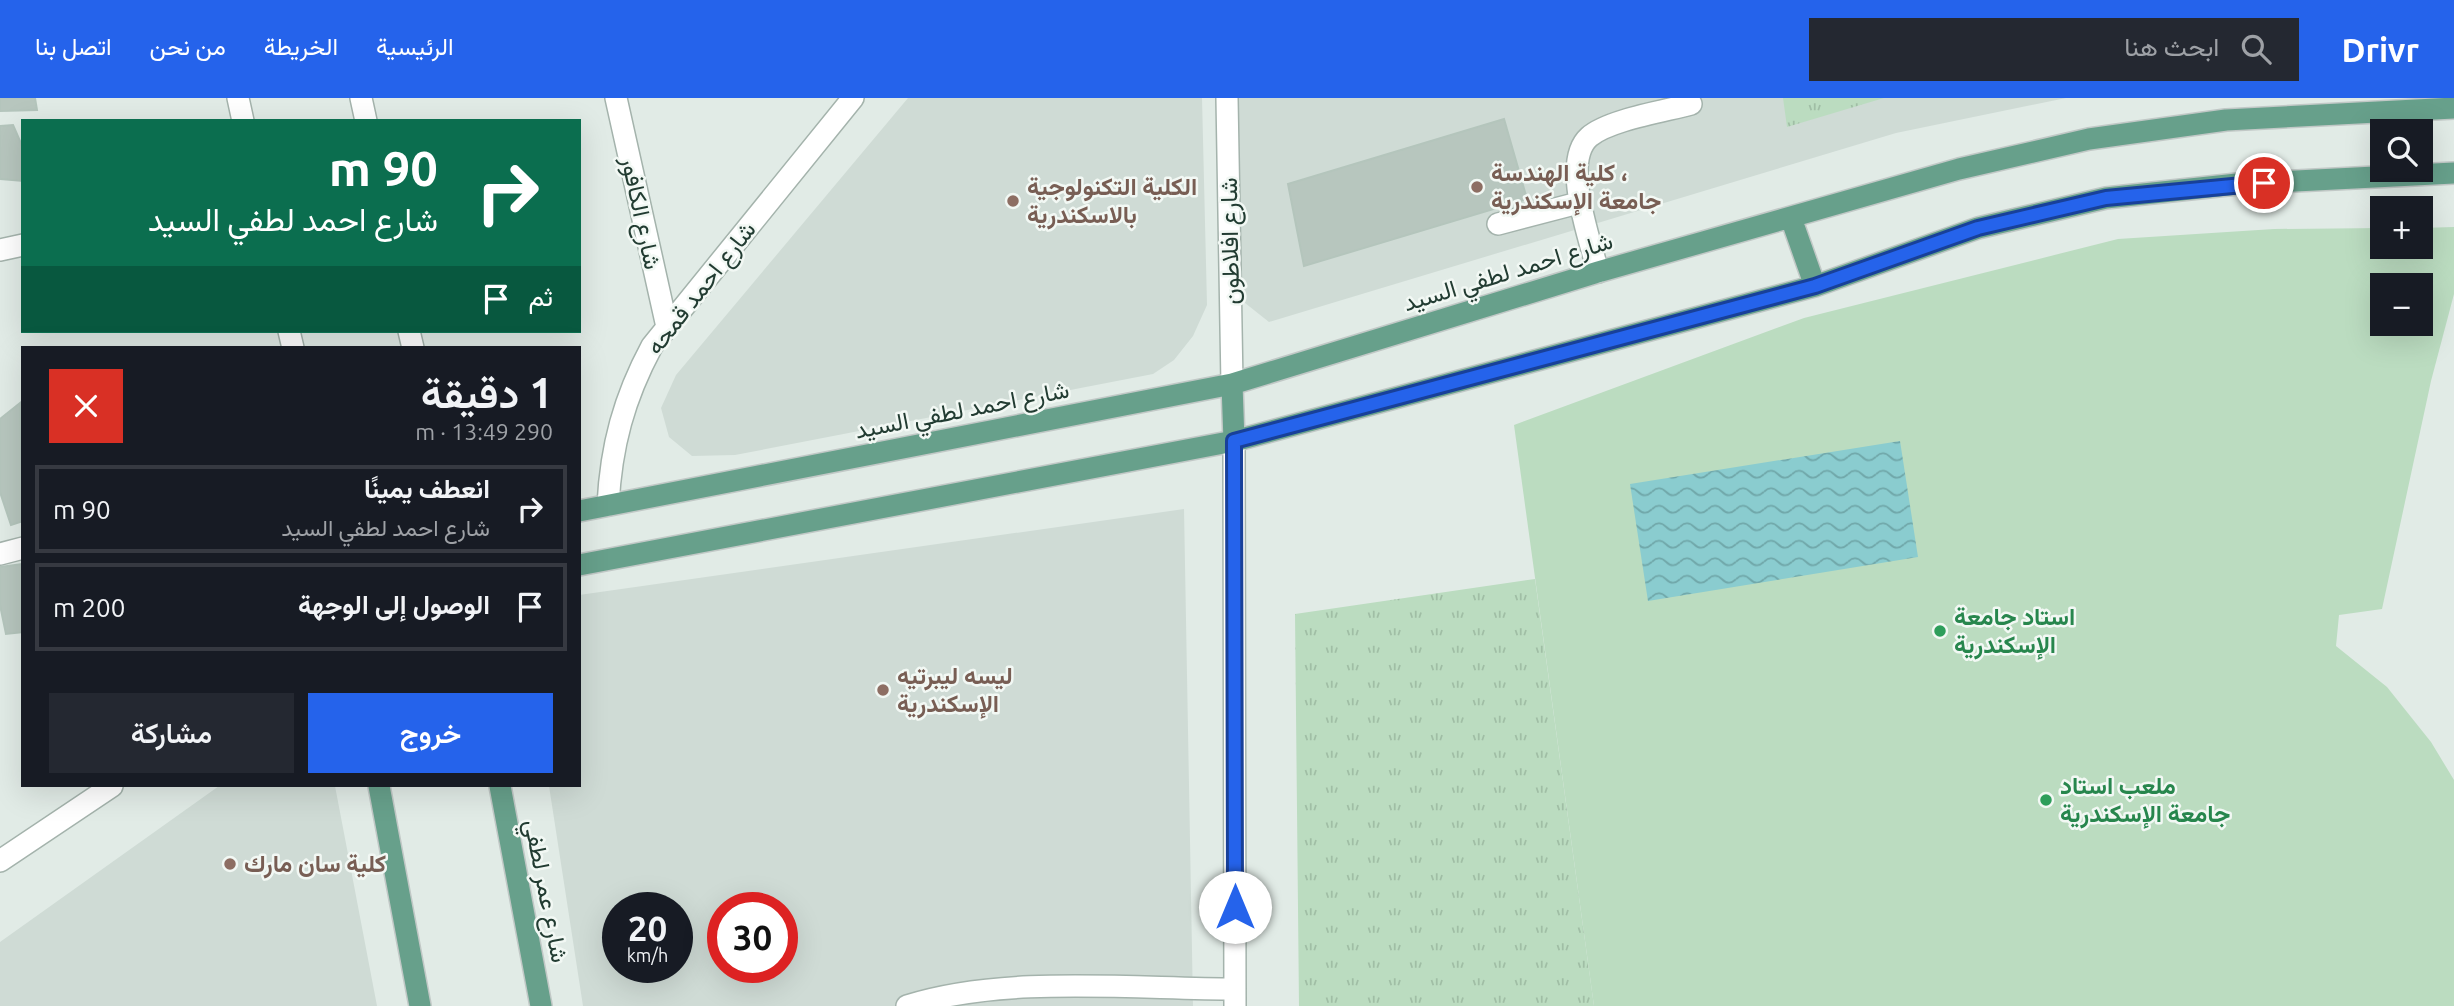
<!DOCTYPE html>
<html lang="ar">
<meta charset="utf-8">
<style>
body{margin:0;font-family:Ubuntu,Vazirmatn,sans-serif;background:#242831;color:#f1f3f6;direction:rtl;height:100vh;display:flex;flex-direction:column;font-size:26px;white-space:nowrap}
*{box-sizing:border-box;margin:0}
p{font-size:23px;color:#9ea1a6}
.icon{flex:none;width:38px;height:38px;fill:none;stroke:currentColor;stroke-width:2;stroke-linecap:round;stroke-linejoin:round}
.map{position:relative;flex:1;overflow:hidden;direction:ltr}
.drawer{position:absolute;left:21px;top:248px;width:560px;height:441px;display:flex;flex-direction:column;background:#171b24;border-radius:0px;box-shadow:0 7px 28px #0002;direction:rtl}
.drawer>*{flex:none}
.top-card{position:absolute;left:21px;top:21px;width:560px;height:214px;border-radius:0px;box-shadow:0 7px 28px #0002;direction:rtl;background:#0b6e4f;color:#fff;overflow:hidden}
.buttons{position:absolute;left:2370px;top:21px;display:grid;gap:14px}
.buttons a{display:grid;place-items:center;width:63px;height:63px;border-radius:0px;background:#171b24;box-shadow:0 7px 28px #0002;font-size:35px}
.speed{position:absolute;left:602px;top:794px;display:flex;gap:14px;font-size:35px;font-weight:700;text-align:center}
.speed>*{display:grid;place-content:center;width:91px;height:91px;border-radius:50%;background:#171b24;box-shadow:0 7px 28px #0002;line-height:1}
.speed small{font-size:18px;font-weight:400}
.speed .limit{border:10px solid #d22;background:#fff;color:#111}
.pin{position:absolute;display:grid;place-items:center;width:60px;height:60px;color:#fff;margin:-30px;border:4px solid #fff;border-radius:50%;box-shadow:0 2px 7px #0007}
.me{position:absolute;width:77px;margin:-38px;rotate:0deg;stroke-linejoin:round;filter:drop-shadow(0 0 5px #0008)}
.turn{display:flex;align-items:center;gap:24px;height:147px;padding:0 28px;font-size:32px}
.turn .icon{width:91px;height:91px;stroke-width:2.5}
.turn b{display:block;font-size:49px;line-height:60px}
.then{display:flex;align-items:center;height:66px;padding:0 28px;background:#0003;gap:14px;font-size:26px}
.round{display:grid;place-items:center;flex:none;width:74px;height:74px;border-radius:0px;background:#242831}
.summary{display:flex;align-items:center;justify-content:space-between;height:119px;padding:0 28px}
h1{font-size:42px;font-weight:600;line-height:52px}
.primary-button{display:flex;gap:14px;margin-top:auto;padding:14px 28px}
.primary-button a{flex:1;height:80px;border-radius:0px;background:#2563eb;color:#fff;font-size:28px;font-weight:600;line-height:80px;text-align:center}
.primary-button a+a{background:#242831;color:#f1f3f6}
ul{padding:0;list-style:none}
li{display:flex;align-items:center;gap:21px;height:88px;margin:0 14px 10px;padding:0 14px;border:4px solid #363941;border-radius:0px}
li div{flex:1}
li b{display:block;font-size:26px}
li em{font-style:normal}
header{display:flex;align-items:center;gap:42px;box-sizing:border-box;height:98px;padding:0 35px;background:#2563eb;color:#fff}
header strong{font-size:33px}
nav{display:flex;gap:38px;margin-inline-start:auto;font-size:24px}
.search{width:490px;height:63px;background:#242831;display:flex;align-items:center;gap:18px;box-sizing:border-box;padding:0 24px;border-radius:0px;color:#9ea1a6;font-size:26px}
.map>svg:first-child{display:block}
.built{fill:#cfdbd5;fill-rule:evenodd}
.grass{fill:url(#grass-tufts)}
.pitch{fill:#bbdcc0;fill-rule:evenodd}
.water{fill:url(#water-waves)}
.building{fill:#b7c6be;stroke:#b4c5bc;stroke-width:2}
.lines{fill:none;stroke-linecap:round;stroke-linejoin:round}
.minor-casing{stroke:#a4b3ac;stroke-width:24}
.major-casing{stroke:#c1c8c6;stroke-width:24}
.minor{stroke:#fff;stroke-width:21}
.major{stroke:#67a08b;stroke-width:21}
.route-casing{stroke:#184099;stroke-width:18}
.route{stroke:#2563eb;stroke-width:12}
.education-dot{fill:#8d6e63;stroke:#f2f8f4;stroke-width:2.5}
.leisure-dot{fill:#2e9e5b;stroke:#f2f8f4;stroke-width:2.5}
.labels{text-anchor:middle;stroke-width:5;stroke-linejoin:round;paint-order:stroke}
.education-label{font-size:24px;font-weight:bold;fill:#785e54;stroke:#f2f8f4;text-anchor:start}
.street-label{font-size:24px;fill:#223c32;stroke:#f2f8f4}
.leisure-label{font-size:24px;font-weight:bold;fill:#27864d;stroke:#f2f8f4;text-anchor:start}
</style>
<header>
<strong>Drivr</strong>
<div class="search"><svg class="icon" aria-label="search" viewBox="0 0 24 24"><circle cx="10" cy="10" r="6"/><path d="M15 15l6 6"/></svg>ابحث هنا</div>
<nav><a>الرئيسية</a><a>الخريطة</a><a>من نحن</a><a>اتصل بنا</a></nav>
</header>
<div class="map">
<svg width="2454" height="908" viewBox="0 0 2454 908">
<defs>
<pattern id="grass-tufts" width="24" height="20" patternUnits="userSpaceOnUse" patternTransform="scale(1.75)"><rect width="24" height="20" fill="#bbdcc0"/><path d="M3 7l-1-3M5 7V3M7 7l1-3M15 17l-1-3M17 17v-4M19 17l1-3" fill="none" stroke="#a0bea5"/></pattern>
<pattern id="water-waves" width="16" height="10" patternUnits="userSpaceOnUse" patternTransform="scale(1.75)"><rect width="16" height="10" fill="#8acccf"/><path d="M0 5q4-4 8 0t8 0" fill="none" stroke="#70a7a9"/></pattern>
</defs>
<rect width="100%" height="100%" fill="#e1ebe6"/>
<path class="built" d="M908,0H1202L1207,207L1193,238L1174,262L1153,276L735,357L692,358L669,339L661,310L676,277Z
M1233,0H2066L1896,35L1269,224L1240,201Z
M1184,411L1193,908H583L549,688H579V497ZM618,810H677V870H618ZM723,810H782V870H723Z
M219,688H335L377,908H0V844Z"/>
<path class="grass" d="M1783,0H1884L1787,29Z
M1535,481L1594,908H1299L1295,516Z"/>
<path class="pitch" d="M2454,129V196L2431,283L2382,511L2339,517L2336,548L2387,589L2431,644L2454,682V908H1594L1514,327L1804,220L2118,141L2274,131L2382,130V149H2420V130ZM2382,187H2420V226H2382Z"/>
<path class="water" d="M1900,343L1918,459L1648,503L1630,386Z"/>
<path class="building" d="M0,0H35L37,12L0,13Z
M1504,21L1527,101L1304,168L1288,86Z
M13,27L23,50V83L0,81V28Z
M20,305L23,423L11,427L0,394V321Z
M23,466V534L6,536L0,507V469Z"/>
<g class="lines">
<defs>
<path id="minor" d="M238,0L243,23
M361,0L366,23
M616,0L667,229
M1227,0L1232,286
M1498,126L1582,104
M0,152L23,147
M1598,174C1590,141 1561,64 1589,39C1608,22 1665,13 1691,6
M289,233L293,250
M409,233L413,250
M1234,343L1235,908
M608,407C611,348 624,300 652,248L853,0
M0,456L23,450
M0,763L112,688
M907,908C1004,877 1133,891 1235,891"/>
<path id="major" d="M1791,120L1815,188
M1232,286L1234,343
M579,413L1232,286L1598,174L1959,71L2089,41L2226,22L2454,10
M579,467L1234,343L1815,188L1978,130L2106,100L2237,86L2454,75
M379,688L420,908
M500,688L541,908"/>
</defs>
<use href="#minor" class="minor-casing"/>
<use href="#major" class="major-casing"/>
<use href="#minor" class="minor"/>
<use href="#major" class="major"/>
</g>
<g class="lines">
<defs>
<path id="route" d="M1235,809L1234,343L1815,188L1978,130L2106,100L2264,85"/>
</defs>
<use href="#route" class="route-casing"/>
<use href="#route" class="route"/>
</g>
<g class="education-dot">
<circle cx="1477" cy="89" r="7"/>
<circle cx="1013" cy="103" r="7"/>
<circle cx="883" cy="592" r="7"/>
<circle cx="230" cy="766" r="7"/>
</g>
<g class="leisure-dot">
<circle cx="1940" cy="533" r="7"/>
<circle cx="2046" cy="702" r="7"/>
</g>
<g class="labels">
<g class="education-label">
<text x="1491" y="83">كلية الهندسة ،<tspan x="1491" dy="28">جامعة الإسكندرية</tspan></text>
<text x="1027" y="97">الكلية التكنولوجية<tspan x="1027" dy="28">بالاسكندرية</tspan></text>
<text x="897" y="586">ليسه ليبرتيه<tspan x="897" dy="28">الإسكندرية</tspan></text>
<text x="244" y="774">كلية سان مارك</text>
</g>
<g class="street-label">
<text transform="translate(641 115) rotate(78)" y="8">شارع الكافور</text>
<text transform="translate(1230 143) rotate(-91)" y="8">شارع افلاطون</text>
<text transform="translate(1508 174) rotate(-17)" y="8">شارع احمد لطفي السيد</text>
<text transform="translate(701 190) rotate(-52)" y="8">شارع احمد قمحه</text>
<text transform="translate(962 312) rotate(-11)" y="8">شارع احمد لطفي السيد</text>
<text transform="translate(546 793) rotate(79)" y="8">شارع عمر لطفي</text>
</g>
<g class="leisure-label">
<text x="1954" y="527">استاد جامعة<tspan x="1954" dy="28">الإسكندرية</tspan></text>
<text x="2060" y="696">ملعب استاد<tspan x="2060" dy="28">جامعة الإسكندرية</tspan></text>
</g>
</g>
</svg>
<div class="buttons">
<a><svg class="icon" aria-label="search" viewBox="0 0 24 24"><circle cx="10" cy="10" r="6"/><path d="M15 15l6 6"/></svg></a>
<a>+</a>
<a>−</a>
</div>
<div class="speed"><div>20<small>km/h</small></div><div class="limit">30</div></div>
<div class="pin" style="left:2264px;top:85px;background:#d93025"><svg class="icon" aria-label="arrive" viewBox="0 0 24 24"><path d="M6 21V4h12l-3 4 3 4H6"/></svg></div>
<svg class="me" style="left:1235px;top:809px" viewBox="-20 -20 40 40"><circle r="19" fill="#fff"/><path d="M0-13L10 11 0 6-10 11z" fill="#2563eb"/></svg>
<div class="top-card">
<div class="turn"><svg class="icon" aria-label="right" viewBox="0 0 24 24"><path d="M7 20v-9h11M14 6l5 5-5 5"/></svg><div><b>90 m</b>شارع احمد لطفي السيد</div></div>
<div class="then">ثم<svg class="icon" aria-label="arrive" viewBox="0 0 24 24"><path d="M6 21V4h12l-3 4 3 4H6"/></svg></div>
</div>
<section class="drawer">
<div class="summary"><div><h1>1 دقيقة</h1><p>290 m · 13:49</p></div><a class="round" style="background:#d93025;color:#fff"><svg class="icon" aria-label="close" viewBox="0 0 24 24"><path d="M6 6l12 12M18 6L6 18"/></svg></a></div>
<ul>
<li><svg class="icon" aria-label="right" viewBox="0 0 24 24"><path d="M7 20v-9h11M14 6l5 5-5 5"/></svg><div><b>انعطف يمينًا</b><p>شارع احمد لطفي السيد</p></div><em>90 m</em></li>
<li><svg class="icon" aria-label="arrive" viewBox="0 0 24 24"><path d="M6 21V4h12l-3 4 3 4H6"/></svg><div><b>الوصول إلى الوجهة</b></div><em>200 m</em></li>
</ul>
<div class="primary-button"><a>خروج</a><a>مشاركة</a></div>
</section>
</div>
